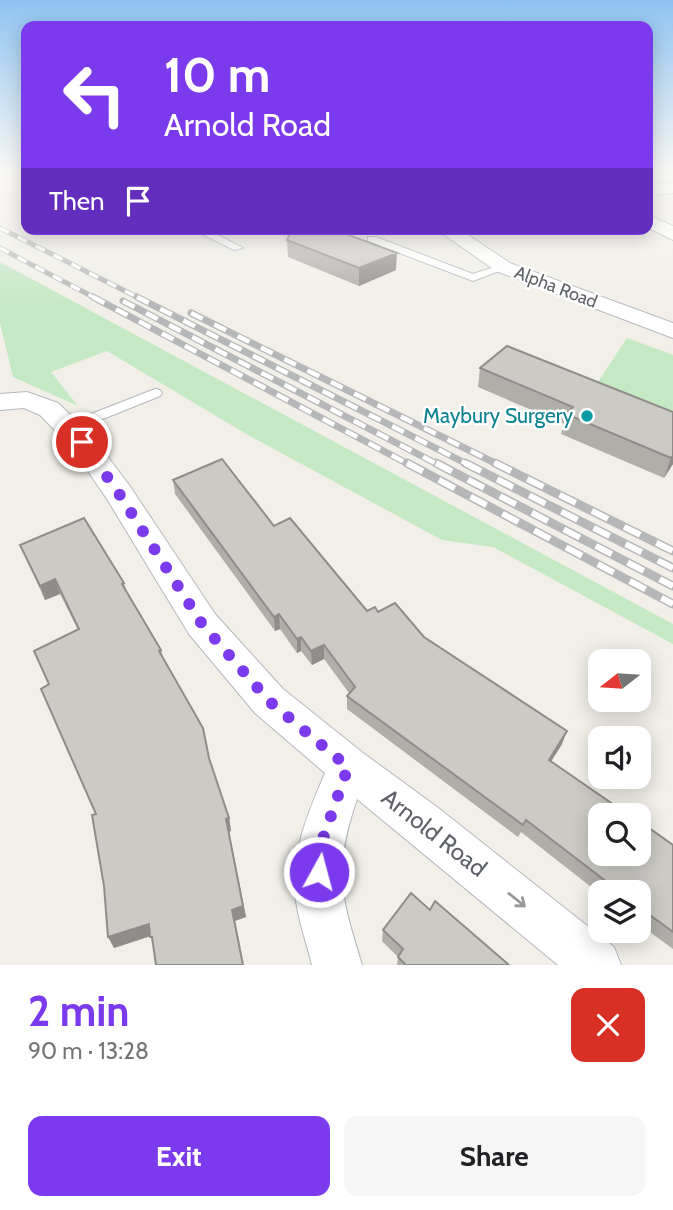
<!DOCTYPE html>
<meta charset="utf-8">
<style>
body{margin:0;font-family:Cabin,sans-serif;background:#f6f6f6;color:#202124;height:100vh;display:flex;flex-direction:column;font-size:26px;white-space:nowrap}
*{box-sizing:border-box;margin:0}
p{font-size:23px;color:#757577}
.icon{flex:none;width:38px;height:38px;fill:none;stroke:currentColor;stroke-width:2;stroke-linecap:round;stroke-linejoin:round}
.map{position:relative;height:965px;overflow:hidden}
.sheet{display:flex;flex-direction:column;background:#fff;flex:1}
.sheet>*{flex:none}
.top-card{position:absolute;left:21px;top:21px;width:632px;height:214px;border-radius:14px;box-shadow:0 4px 18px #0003;background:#7c3aed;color:#fff;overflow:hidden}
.needle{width:46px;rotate:253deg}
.controls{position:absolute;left:588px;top:649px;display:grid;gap:14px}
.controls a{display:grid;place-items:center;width:63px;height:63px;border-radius:14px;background:#fff;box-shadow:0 4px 18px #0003;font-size:35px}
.pin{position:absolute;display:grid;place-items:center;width:60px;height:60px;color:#fff;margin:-30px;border:4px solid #fff;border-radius:50%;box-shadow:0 2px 7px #0007}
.me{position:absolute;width:77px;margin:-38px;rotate:7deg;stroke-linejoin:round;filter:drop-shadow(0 0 5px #0008)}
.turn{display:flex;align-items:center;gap:24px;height:147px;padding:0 28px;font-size:32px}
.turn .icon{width:91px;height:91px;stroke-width:2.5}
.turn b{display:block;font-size:49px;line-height:60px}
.then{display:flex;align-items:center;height:66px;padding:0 28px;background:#0003;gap:14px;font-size:26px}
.round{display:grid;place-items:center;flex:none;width:74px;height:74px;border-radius:14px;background:#f6f6f6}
.overview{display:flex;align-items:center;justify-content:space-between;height:119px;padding:0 28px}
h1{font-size:42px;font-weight:800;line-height:52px;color:#7c3aed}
.primary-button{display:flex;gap:14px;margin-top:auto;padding:14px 28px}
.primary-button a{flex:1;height:80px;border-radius:14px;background:#7c3aed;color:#fff;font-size:28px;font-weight:800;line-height:80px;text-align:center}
.primary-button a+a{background:#f6f6f6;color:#202124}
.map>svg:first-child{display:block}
.green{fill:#c5e8c5}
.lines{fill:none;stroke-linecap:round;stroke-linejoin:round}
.service-casing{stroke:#b5b8bc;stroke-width:2}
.minor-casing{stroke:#b5b8bc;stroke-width:2}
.service{fill:#fff;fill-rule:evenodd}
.minor{fill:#fff;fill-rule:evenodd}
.rail-far2-casing{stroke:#b6b7b8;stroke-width:5}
.rail-far1-casing{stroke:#b6b7b8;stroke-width:7}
.rail-casing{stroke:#b6b7b8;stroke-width:9}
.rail-far2{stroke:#fff;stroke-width:3.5;stroke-dasharray:10;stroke-linecap:butt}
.rail-far1{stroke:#fff;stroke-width:4.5;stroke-dasharray:13;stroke-linecap:butt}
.rail{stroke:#fff;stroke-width:6;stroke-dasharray:18;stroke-linecap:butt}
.wall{fill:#afaea9}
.shaded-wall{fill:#8f8d8a}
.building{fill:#cccac5;stroke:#8f8d8a;stroke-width:2}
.oneway{stroke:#979a9d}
.route{stroke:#7c3aed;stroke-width:12;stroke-dasharray:0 21.6}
.culture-dot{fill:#0f9aa8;stroke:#fff;stroke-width:2.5}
.labels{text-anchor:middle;stroke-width:5;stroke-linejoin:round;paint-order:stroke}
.far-street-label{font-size:18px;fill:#5f6368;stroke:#fff}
.culture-label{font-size:21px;fill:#0d838f;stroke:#fff;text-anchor:end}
.near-street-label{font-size:24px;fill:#5f6368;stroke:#fff}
</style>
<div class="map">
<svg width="673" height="965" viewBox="0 0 673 965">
<rect width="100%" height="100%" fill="#f1efe8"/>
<path class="green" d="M0,262L673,624V644L493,547L442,540L248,435L107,351L51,372L78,406L13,377L0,323Z
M627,338L673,355V420L594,388Z"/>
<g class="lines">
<defs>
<path id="service" d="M192,229H206L243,248L234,250Z
M368,237H376L473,274L503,264L509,267L473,281L368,241Z
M155,389L160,390L162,393L160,396L73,431H63L61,428L63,425Z"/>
<path id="minor" d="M673,183V193L648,195V185Z
M648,215L673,226V240L648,228Z
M436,229H459L510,263L673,323V338L496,271Z
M27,392L58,403L92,436L129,485L215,614L283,689L363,753L437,807L614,947L621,965H558L357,799C332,872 341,895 362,965H312C307,944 299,923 296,901C289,857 308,813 325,773L255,713L189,634L107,499L72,448L40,415L24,408L0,410V394Z"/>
</defs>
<use href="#service" class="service-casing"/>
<use href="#minor" class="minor-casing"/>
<use href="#service" class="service"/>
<use href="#minor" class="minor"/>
<defs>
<path id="rail-far2" d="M0,228L141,299
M0,248L97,299"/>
<path id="rail-far1" d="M93,297L410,465
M137,297L469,465
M123,301L439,465
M191,313L499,465"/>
<path id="rail" d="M407,463L673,604
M436,463L673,586
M465,463L673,568
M495,463L673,551"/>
</defs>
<use href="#rail-far2" class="rail-far2-casing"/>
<use href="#rail-far1" class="rail-far1-casing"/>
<use href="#rail" class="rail-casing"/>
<use href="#rail-far2" class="rail-far2"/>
<use href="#rail-far1" class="rail-far1"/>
<use href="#rail" class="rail"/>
</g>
<path class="wall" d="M287,229H355L347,234L396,270L359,286L288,257L287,240L291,231Z
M480,368L673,412V464L664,478L561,434L564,424L478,387Z
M173,480L274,526L367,611L378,612L424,637L562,744L551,761L673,845V949L639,924V892H600V894L521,832L518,837L347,709V696L349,693L324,659L312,665L301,651L297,653L280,629L275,631L175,494Z
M20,545L124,583L127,592L161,650L164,661L210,762L229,818L231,831L229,832L246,917L153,943L150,936L114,948L104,886L96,814L49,685L78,630L60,594L45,600Z
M430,910L509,965H397L398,957L382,941L383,930Z"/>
<path class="shaded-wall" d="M648,172H668L648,174Z
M331,229H355L331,244Z
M397,253L396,270L359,286V268Z
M673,456V464L664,478L671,458Z
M55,579L60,594L45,600L40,586Z
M279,614L280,629L275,631L274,617Z
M301,637V651L297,653V639Z
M324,645V659L312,665L311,651Z
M567,731L562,744L544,773L549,760Z
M229,818L231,831L229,832L246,917L235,921L244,965L232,910L226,819Z
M149,924L154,935L114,948L108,937Z"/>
<path class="building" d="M292,229H333L397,253L359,268L287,240Z
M507,346L673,412V456L671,458L566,414L573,407L480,368Z
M222,459L274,526L290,518L367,611L375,607L378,612L395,603L424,637L567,731L549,760L630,816H600V854H639V821L673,845V932L639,907V892H620L526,820L523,825L347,696L355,687L324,645L311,651L301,637L297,639L279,614L274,617L173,480Z
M84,518L124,583L122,584L161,650L159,651L203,728L209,758L229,818L226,819L243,906L232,910L243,965H156L152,937H150L149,924L108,937L104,886L92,815L96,814L41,689L49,684L34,651L79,629L55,579L40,586L20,545Z
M411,893L430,910L435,901L509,965H406L398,957L403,949L383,930Z"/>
<defs><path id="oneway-shaft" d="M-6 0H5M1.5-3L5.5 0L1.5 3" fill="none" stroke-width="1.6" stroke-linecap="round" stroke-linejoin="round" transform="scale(1.75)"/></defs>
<use class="oneway" href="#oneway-shaft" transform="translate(517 900) rotate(39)"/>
<linearGradient id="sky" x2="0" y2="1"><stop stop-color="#8fc3f1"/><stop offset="0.56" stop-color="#f9f8f5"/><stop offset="1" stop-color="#f9f8f5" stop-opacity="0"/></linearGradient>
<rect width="673" height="307" fill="url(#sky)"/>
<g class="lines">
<path class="route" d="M82,442L118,492L202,624L269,701L348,767L319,850V872"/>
</g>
<circle class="culture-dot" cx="587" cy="416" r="7"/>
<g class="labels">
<g class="far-street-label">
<text transform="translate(556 287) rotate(21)" y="6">Alpha Road</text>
</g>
<g class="culture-label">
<text x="573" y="423">Maybury Surgery</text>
</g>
<g class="near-street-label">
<text transform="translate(434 833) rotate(38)" y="8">Arnold Road</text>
</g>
</g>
</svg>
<div class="controls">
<a><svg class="needle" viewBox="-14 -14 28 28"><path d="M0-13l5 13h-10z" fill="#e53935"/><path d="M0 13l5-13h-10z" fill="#757577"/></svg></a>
<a><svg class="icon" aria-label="sound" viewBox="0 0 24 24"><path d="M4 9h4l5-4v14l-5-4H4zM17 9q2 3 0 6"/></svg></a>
<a><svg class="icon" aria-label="search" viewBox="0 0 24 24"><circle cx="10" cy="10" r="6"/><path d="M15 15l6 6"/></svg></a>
<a><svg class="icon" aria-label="layers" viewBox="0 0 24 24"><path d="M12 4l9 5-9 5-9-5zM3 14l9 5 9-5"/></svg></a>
</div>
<div class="pin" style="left:82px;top:442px;background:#d93025"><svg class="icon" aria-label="arrive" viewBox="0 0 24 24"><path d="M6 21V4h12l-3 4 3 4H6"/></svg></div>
<svg class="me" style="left:319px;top:872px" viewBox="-20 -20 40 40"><circle r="17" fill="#7c3aed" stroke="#fff" stroke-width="3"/><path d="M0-11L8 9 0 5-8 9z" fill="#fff"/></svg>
<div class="top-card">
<div class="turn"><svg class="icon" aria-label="left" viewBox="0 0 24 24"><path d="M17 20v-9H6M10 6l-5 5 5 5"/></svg><div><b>10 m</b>Arnold Road</div></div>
<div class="then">Then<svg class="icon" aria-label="arrive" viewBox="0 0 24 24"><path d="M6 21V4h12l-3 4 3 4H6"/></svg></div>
</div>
</div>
<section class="sheet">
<div class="overview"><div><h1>2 min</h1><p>90 m · 13:28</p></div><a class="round" style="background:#d93025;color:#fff"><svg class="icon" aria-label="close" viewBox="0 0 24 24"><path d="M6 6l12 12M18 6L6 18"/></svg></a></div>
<div class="primary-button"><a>Exit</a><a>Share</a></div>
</section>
